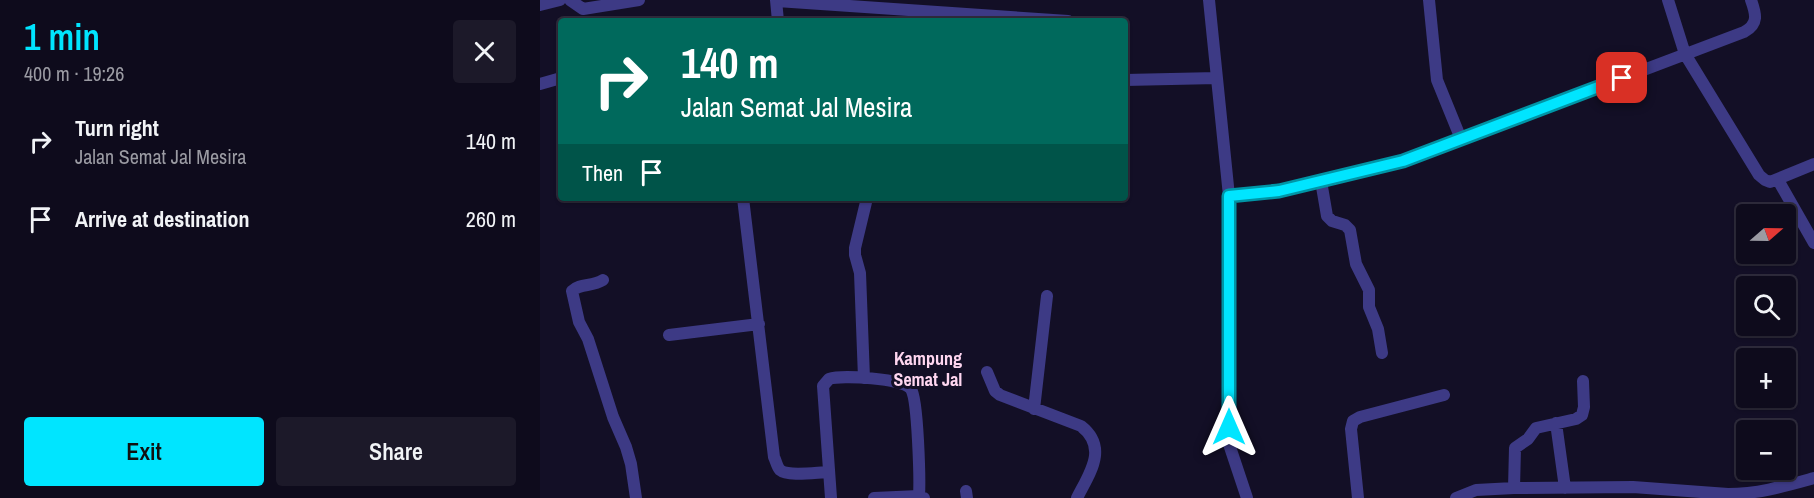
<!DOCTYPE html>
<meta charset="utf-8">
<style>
body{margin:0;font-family:"Archivo Narrow",sans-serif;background:#1c1929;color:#f1f3f6;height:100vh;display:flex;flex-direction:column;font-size:22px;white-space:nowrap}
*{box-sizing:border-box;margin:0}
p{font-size:20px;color:#9b9ba3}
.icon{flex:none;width:33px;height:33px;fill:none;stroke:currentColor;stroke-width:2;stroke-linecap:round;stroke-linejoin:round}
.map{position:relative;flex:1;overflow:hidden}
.side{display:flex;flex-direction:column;background:#0e0b1c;width:540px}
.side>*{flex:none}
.top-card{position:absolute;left:18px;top:18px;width:570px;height:183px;border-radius:6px;box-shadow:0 2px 4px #0004,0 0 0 2px #2e2b3b;background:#00695c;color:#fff;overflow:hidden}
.needle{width:39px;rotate:70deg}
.buttons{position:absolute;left:1196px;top:204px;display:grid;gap:12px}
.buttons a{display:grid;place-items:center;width:60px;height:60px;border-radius:6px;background:#0e0b1c;box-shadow:0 2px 4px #0004,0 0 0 2px #2e2b3b;font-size:30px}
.pin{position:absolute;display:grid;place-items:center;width:51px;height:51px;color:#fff;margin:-26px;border-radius:12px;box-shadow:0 3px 9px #0006}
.me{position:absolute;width:66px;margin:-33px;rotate:0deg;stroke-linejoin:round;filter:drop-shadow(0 0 4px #0008)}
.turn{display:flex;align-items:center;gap:21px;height:126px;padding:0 24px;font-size:27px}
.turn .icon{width:78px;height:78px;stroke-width:2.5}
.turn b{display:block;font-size:42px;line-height:51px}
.then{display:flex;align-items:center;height:57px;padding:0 24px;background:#0003;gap:12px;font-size:22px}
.round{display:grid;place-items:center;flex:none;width:63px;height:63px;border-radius:6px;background:#1c1929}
.overview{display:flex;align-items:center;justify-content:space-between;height:102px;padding:0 24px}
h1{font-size:36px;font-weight:600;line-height:45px;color:#00e5ff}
.cta{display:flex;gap:12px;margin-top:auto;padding:12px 24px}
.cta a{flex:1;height:69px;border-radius:6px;background:#00e5ff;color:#111;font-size:24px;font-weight:600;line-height:69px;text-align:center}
.cta a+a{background:#1c1929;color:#f1f3f6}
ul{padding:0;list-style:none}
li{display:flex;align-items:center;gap:18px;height:78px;padding:0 24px}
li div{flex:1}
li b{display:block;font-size:22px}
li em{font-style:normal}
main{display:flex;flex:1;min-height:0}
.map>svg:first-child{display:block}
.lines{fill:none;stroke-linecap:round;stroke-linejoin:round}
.minor{stroke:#3d3a85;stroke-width:12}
.route-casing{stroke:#0095a6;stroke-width:15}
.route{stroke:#00e5ff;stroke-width:10}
.labels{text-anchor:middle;stroke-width:6;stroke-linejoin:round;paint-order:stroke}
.neighbourhood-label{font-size:18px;font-weight:bold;fill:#ffd6f0;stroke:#130f26}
</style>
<main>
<section class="side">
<div class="overview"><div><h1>1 min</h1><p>400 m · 19:26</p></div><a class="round"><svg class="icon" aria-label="close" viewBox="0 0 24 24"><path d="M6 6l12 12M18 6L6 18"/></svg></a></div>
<ul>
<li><svg class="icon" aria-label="right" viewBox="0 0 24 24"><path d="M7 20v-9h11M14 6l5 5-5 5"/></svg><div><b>Turn right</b><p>Jalan Semat Jal Mesira</p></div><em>140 m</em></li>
<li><svg class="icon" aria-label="arrive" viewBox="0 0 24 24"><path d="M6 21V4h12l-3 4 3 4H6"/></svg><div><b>Arrive at destination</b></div><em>260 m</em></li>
</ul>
<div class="cta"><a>Exit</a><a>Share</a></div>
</section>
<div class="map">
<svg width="1274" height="498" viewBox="0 0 1274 498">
<rect width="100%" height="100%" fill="#130f26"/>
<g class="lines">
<path class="minor" d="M30,0L43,9L99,0
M236,0L238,21
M669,0L689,196V444L707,498
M889,0L897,80L921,139
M1128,0L1145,54L1219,175L1225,180L1230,182L1274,164
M237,1L528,21
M0,5L20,0
M585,80L677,78
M0,84L21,78
M1238,180L1274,243
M781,181L787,216L792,221L805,225L810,230L816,264L829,290V307L838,329L842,353
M689,196L739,191L863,161L1204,32C1219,24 1216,14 1211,0
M203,198L234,457C236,461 237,467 240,470C248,477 278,472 289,472
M63,280C52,287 40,283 32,291L39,322L48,339L73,417L86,447L91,464L96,498
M129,335L219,324
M447,372L455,391L460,395L541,426C569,448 549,474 537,498
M324,378L320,273L315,255V248L327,198
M494,409L507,296
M1016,423L1025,488
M974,488L975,448L988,439L996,428L1036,419L1042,415L1044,407L1043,381
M426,491L427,498
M291,498L283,386L289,379C301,375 363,378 371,389C378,400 380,480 379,496
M334,498L379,496L384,498
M818,498L811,429L813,421L820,417L904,395
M916,498L936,490L974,488L1093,487L1188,494C1218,494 1245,486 1274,478"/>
</g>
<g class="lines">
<defs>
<path id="route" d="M689,427V196L739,191L863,161L1082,78"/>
</defs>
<use href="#route" class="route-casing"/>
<use href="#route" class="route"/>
</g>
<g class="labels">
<g class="neighbourhood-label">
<text x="388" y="365">Kampung<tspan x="388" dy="21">Semat Jal</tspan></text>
</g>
</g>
</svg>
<div class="buttons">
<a><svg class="needle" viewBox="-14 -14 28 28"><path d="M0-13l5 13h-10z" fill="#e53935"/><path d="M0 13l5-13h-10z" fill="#9b9ba3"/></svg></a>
<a><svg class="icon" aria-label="search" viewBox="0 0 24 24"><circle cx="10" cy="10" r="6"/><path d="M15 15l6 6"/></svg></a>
<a>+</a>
<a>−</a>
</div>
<div class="pin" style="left:1082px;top:78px;background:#d93025"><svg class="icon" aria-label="arrive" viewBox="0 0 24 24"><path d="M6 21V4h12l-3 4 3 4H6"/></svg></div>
<svg class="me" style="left:689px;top:427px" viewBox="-20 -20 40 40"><path d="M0-17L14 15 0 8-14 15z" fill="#00e5ff" stroke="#fff" stroke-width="4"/></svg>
<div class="top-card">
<div class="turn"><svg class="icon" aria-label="right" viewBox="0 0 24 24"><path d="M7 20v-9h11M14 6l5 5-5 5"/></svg><div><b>140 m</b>Jalan Semat Jal Mesira</div></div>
<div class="then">Then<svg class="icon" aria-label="arrive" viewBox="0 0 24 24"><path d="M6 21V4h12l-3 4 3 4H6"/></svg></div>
</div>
</div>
</main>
